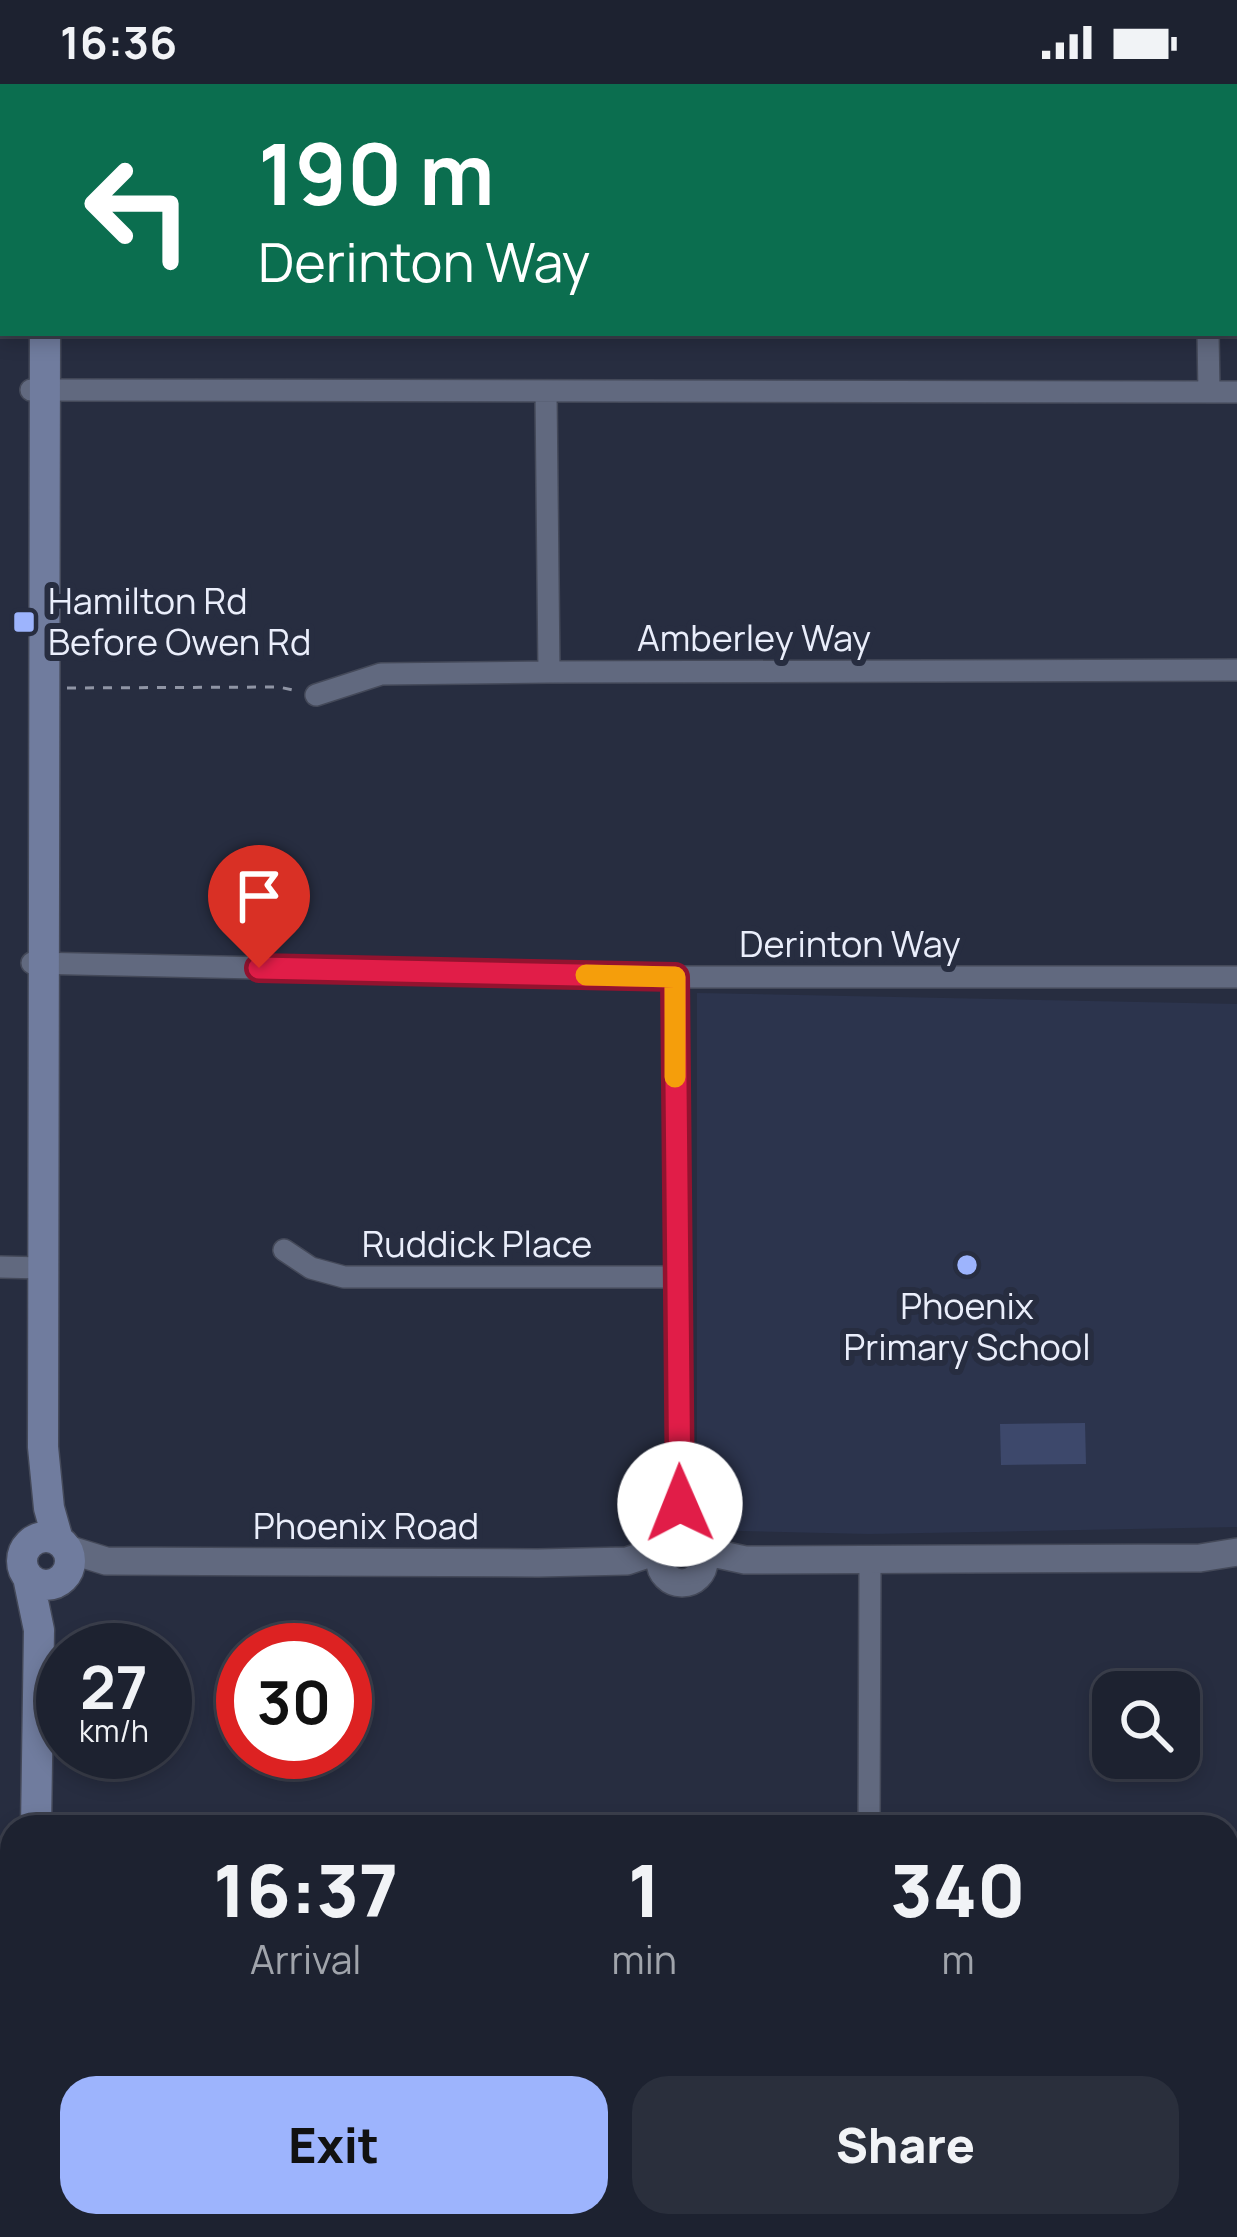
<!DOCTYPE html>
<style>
body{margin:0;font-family:Manrope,sans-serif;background:#2a2f3c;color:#f1f3f6;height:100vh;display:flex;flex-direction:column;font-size:45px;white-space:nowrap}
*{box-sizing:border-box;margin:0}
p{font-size:39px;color:#a0a4ab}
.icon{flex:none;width:66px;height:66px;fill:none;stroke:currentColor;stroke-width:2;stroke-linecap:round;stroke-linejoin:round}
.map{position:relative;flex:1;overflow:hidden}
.drawer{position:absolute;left:0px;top:1731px;width:1239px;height:423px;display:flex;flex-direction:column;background:#1d2230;border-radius:36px 36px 0 0;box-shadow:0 6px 18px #0003,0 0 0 3px #3b3f4c}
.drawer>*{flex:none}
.hud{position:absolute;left:0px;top:0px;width:1239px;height:252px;box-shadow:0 6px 18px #0003,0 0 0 3px #3b3f4c;background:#0b6e4f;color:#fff;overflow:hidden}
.controls{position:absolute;left:1092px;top:1587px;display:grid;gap:24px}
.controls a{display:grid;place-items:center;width:108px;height:108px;border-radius:24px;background:#1d2230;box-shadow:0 6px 18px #0003,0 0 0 3px #3b3f4c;font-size:60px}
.speed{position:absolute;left:36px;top:1539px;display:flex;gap:24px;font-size:60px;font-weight:700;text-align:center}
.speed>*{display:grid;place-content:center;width:156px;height:156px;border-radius:50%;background:#1d2230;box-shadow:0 6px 18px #0003,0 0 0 3px #3b3f4c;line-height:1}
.speed small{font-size:30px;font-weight:400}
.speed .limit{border:18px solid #d22;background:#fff;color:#111}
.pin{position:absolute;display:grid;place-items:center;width:102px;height:102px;color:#fff;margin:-123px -51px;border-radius:50% 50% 50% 0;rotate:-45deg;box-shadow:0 0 12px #0007}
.pin .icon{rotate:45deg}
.me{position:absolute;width:132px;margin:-66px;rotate:359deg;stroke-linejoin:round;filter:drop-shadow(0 0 9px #0008)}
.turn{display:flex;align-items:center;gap:42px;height:252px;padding:0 60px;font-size:54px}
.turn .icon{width:156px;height:156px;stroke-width:2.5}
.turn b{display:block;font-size:84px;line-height:102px}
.eta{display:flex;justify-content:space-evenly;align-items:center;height:204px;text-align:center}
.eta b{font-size:72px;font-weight:800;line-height:84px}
.action{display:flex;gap:24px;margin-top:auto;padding:24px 60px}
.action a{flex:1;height:138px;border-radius:36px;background:#9db4fd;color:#111;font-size:48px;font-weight:800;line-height:138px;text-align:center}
.action a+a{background:#2a2f3c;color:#f1f3f6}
.status{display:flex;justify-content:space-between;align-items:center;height:84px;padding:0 60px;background:#1d2230;direction:ltr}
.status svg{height:33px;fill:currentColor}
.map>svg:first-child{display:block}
.built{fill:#2c344d}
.garden{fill:#3d486b}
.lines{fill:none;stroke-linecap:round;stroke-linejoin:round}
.minor-casing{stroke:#444959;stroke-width:24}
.tertiary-casing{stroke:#444959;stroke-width:30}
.secondary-casing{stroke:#444959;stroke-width:33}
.path{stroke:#9095a5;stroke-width:3;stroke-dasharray:9 9;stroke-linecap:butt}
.minor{stroke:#61697f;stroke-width:21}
.tertiary{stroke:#61697f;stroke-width:27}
.secondary{stroke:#707c9e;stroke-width:30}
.route-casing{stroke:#92132f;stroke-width:30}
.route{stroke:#e11d48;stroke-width:21}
.slow{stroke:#f59e0b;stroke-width:21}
.poi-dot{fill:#9db4fd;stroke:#272d40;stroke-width:4.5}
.labels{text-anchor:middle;stroke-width:12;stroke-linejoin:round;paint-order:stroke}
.poi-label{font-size:36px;fill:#eaeefb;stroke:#272d40;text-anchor:start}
.street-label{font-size:36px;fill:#eaeefb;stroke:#272d40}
</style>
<div class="status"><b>16:36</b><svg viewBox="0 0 49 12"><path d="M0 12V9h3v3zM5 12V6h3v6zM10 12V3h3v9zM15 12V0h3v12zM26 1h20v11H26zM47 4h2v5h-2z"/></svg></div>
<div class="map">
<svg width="1237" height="2153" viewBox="0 0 1237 2153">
<rect width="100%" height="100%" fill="#272d40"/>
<path class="built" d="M697,909L1237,920V1443L869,1450L697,1446Z"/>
<path class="garden" d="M1085,1339L1086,1380L1001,1381L1000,1340Z"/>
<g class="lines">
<defs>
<path id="minor" d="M223,0L891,3
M1208,3V0
M1208,249L1209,308
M31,306L1237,308
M546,309L549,588L1237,586
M316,611L381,590L549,588
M32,879L675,893H1237
M284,1166L311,1184L344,1193H676
M0,1183L43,1184
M680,1420L697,1460
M668,1459L680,1420L675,893
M869,1743L870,1477
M1227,1771H1237
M1227,2049H1237
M0,2106H12
M320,2142V2153
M871,2142V2153
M586,2153V2142"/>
<path id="tertiary" d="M660 1477a22 22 0 1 1 44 0a22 22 0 1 1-44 0Z
M67,1465L106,1477L538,1479L627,1477L663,1465
M703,1467L745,1476L1200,1474L1237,1468"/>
<path id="secondary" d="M49,3V0
M45,249L43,1363L49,1424L58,1456
M22 1477a24 24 0 1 1 48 0a24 24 0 1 1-48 0Z
M28,1493L39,1546L36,1743
M35,2153V2142"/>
</defs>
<use href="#minor" class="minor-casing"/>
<use href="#tertiary" class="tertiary-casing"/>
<use href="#secondary" class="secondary-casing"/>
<path class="path" d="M67,604L279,603L297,607"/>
<use href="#minor" class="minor"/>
<use href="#tertiary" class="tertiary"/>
<use href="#secondary" class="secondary"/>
</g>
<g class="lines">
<defs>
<path id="route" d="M259,884L675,893L680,1420"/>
</defs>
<use href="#route" class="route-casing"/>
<use href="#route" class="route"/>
<path class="slow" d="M586,891L675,893V993"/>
</g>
<g class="poi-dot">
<rect x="12" y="526" width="24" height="24" rx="6"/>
<circle cx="967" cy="1181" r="12"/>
</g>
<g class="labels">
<g class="poi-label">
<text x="48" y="530">Hamilton Rd<tspan x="48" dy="41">Before Owen Rd</tspan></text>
<text x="967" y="1235" text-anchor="middle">Phoenix<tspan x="967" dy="41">Primary School</tspan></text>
</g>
<g class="street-label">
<text x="754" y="567">Amberley Way</text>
<text x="850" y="873">Derinton Way</text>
<text x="477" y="1173">Ruddick Place</text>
<text x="366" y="1455">Phoenix Road</text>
</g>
</g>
</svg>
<div class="controls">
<a><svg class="icon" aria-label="search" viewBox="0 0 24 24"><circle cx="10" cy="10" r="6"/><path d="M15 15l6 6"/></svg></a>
</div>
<div class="speed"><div>27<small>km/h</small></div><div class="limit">30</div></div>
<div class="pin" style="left:259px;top:884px;background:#d93025"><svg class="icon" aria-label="arrive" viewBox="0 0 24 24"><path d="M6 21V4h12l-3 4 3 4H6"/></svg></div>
<svg class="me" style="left:680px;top:1420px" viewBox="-20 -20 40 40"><circle r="19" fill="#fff"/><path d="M0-13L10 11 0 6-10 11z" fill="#e11d48"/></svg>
<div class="hud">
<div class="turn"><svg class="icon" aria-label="left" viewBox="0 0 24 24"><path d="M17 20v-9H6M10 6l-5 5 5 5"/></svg><div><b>190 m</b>Derinton Way</div></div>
</div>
<section class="drawer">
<div class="eta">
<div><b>16:37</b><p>Arrival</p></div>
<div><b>1</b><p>min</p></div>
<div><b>340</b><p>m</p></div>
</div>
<div class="action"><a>Exit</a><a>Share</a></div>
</section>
</div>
